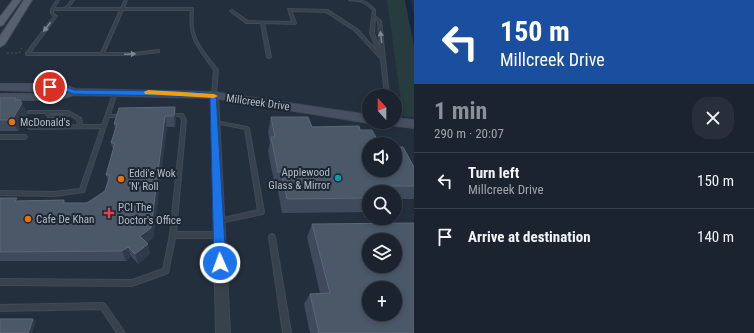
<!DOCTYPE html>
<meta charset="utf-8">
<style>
body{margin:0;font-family:"Roboto Condensed",sans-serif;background:#282f3a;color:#f1f3f6;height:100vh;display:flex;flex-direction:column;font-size:15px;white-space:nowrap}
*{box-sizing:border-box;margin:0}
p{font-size:13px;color:#a0a4aa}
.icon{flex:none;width:22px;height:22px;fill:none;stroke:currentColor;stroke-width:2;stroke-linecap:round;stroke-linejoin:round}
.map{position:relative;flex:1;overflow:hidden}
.details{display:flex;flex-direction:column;background:#1b232e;width:340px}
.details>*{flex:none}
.top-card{background:#1a4fa0;color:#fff;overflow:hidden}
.needle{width:26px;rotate:339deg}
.tools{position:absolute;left:362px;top:89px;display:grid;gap:8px}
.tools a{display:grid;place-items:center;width:40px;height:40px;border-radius:50%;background:#1b232e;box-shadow:0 2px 6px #0003,0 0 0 1px #39404a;font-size:20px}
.pin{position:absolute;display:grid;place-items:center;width:34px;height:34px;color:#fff;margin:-17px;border:2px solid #fff;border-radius:50%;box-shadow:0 1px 4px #0007}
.me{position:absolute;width:44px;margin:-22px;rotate:358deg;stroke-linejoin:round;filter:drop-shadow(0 0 3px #0008)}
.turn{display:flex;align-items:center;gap:14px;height:84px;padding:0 20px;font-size:18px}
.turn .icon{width:52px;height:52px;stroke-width:2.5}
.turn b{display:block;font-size:28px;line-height:34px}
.round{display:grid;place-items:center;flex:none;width:42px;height:42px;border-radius:16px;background:#282f3a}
.headline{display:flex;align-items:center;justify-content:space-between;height:68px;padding:0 20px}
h1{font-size:24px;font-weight:700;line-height:30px;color:#8c9099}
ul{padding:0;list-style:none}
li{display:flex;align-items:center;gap:12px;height:56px;padding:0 20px;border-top:1px solid #39404a}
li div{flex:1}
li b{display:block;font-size:15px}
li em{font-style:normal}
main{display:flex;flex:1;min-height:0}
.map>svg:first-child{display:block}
.green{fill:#263c3f}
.water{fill:#17263c}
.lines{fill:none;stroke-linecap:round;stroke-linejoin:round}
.lane-casing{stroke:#414a57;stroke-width:2}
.street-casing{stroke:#414a57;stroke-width:2}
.secondary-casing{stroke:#414a57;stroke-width:2}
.primary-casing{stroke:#414a57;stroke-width:2}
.path{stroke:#3f5557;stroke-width:1;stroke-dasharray:2 2;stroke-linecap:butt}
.lane{fill:#38414e;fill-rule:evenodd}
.street{fill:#38414e;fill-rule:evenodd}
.secondary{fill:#465061;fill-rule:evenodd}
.primary{fill:#56606e;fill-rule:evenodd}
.wall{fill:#3f4b5c}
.shaded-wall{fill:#2f3b4b}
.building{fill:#4b5868;stroke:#5c6777;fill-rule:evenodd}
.oneway{fill:#7c8592}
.route{fill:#1a73e8;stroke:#114b97}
.slow{fill:#f59e0b}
.food-dot{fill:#e8710a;stroke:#1d2633;stroke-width:1.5}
.culture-dot{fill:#0f9aa8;stroke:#1d2633;stroke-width:1.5}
.health-dot{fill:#e0444e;stroke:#1d2633;stroke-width:1.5}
.labels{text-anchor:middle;stroke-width:4;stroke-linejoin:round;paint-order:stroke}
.street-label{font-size:11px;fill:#b4bcc9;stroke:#1d2633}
.poi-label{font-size:11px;fill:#b4bcc9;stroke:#1d2633;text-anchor:start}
</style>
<main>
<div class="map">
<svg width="414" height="333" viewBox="0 0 414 333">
<rect width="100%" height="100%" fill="#242f3e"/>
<path class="green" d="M387,0H405L414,46V117L403,116Z"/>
<path class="water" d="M405,0H411L414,16V46Z"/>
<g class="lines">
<defs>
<path id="lane" d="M57,0H59L54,8H65L72,0H74L68,8H121L125,0H127L124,8H193C193,14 192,21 193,27C195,44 208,57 218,70L216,95L214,96L212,95L214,70C198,47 188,40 191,10H123L104,53H134L158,50H159V52L134,55H26V53L54,16L51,13V9ZM53,10H120L101,53H30L57,16L53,13Z
M349,0C361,0 366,0 375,10V16L381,21L389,96H385L381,59L355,31L326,12L291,11L296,23L295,24L264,23L271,57L269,58L267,57L261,23H246L230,11L232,10L248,21L292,22L288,9L328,10L357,29L377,51L370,33L373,10C369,6 364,2 359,1C355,0 352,1 349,0ZM375,18L378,21L380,50L374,33Z
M114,91H115L117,92L110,115H122L124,116L122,117H109L84,192L54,196L0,195V191L54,192L80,189L101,128L30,129L28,128V127L78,125L77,120L70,115L64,117H48L45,113H29L27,112L29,111H68L81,118L82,125H102ZM50,113H67L64,115H51Z
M168,114H183L186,120L176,232H219L221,233L222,235L221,237L219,238H175L168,273L132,286L0,285V279L132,280L163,269L170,235L182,120L180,116H168Z
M213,121H215L247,127L249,128L264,212L263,214L219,223H217L216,221L217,219H219L258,210L245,129L215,123H213Z
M0,135H25L27,137L25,139H0Z
M272,234L274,235L275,237L291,333H283L269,237L270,235Z
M103,303L105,304L125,333H117L101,309L0,311V305Z"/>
<path id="street" d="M211,93H217L218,95L230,333H216Z"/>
<path id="secondary" d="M0,84H62L75,89L214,92L369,115V122H372L369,123L214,98L74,95L57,100H0V94H56L63,92L0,90Z
M395,118L414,120V128L390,125L388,122H395Z"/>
<path id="primary" d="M13,0H21L3,25L0,26V17Z
M24,0H32L5,44L0,47V36Z"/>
</defs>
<use href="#lane" class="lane-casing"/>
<use href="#street" class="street-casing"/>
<use href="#secondary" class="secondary-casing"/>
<use href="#primary" class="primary-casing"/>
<path class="path" d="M7,53H19L22,48"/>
<use href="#lane" class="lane"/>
<use href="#street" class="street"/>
<use href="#secondary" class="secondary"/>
<use href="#primary" class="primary"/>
</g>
<path class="wall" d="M0,98L17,100L28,114L18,131H0Z
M175,107L176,118L175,127H167L153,238L147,243L150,254L138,264L131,256L126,261H0V198L18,201L64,200L66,203H87L105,191L108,180L106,175L113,149L111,143L115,129L114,124Z
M271,117L312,127L360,130L414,167V199H395V192H369V212L282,213L277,186H275L268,151L270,143L268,132Z
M312,224L414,333H310L304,304L310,294L320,293L307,237Z"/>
<path class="shaded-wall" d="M16,98L20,106L22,103L28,114L18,131L12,120L15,100Z
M175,107L176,118L175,127L174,116Z
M165,116L167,127L153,238L143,246L140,236Z
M148,244L150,254L138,264L135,254Z
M128,247L131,256L126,261L122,251Z
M33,319L36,321L32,333H28Z"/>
<path class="building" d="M0,98H16L15,100H20L22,103L12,120H0Z
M175,107L174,116H165L151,228L140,236L148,244L135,254L128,247L122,251L0,252V198H17L15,201L64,200L63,203H87L105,191L110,175H106L115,143H111L117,124H114L119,108Z
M271,117H308L312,127L359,126L360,130H372L379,143H395L397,147H403L414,167V186H387L390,192H369V198L287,199L281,172H278L271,137H275ZM369,144H395V170H369Z
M414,223V333H319L310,294L330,293L312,224ZM369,240H395V266H369ZM369,288H395V314H369Z
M0,319H33L28,333H0Z"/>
<defs><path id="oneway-solid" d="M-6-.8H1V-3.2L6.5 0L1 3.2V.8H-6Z"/></defs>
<g class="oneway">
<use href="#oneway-solid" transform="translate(47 27) rotate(127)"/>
<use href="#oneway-solid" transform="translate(381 37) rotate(-97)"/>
<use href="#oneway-solid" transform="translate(130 54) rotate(-2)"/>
</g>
<path class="route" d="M50,85H62L74,90L180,91L216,94L226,263L224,267L220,269L216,267L214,263L210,97L73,94L61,89H47L46,87Z"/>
<path class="slow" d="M148,90L214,94L218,96L214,98L145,94L144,92Z"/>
<g class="food-dot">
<circle cx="12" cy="122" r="4"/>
<circle cx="121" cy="179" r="4"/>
<circle cx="28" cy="219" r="4"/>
</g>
<circle class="culture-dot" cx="338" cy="178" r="4"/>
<path class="health-dot" d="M107 207h4v4h4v4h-4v4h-4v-4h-4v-4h4z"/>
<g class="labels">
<g class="street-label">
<text transform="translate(258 102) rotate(8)" y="4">Millcreek Drive</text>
</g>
<g class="poi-label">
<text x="20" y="126">McDonald's</text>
<text x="330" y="176" text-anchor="end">Applewood<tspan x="330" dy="13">Glass &amp; Mirror</tspan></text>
<text x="129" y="177">Eddi'e Wok<tspan x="129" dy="13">'N' Roll</tspan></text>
<text x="118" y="211">PCI The<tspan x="118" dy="13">Doctor's Office</tspan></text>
<text x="36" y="223">Cafe De Khan</text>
</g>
</g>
</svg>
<div class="tools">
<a><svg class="needle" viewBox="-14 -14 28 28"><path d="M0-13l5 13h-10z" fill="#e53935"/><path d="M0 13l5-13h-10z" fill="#a0a4aa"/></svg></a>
<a><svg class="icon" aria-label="sound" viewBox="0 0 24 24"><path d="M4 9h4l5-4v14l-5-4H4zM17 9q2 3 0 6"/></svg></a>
<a><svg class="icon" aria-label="search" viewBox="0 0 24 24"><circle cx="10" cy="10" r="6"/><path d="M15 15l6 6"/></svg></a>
<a><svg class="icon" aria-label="layers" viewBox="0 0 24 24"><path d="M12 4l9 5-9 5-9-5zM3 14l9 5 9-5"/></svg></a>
<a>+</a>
</div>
<div class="pin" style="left:50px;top:87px;background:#d93025"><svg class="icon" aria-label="arrive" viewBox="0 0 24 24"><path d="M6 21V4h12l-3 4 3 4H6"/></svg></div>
<svg class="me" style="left:220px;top:263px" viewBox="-20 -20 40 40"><circle r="17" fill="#1a73e8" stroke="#fff" stroke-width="3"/><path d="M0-11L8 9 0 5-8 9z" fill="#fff"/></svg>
</div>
<section class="details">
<div class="top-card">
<div class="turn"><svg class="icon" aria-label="left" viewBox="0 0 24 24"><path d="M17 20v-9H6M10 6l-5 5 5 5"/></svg><div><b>150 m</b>Millcreek Drive</div></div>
</div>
<div class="headline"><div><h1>1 min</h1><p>290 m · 20:07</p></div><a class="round"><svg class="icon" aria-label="close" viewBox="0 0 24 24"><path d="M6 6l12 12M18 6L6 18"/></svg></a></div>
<ul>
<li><svg class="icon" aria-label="left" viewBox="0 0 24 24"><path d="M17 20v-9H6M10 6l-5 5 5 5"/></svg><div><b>Turn left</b><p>Millcreek Drive</p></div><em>150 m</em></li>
<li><svg class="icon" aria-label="arrive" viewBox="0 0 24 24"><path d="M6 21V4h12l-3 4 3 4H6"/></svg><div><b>Arrive at destination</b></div><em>140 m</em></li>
</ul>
</section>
</main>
